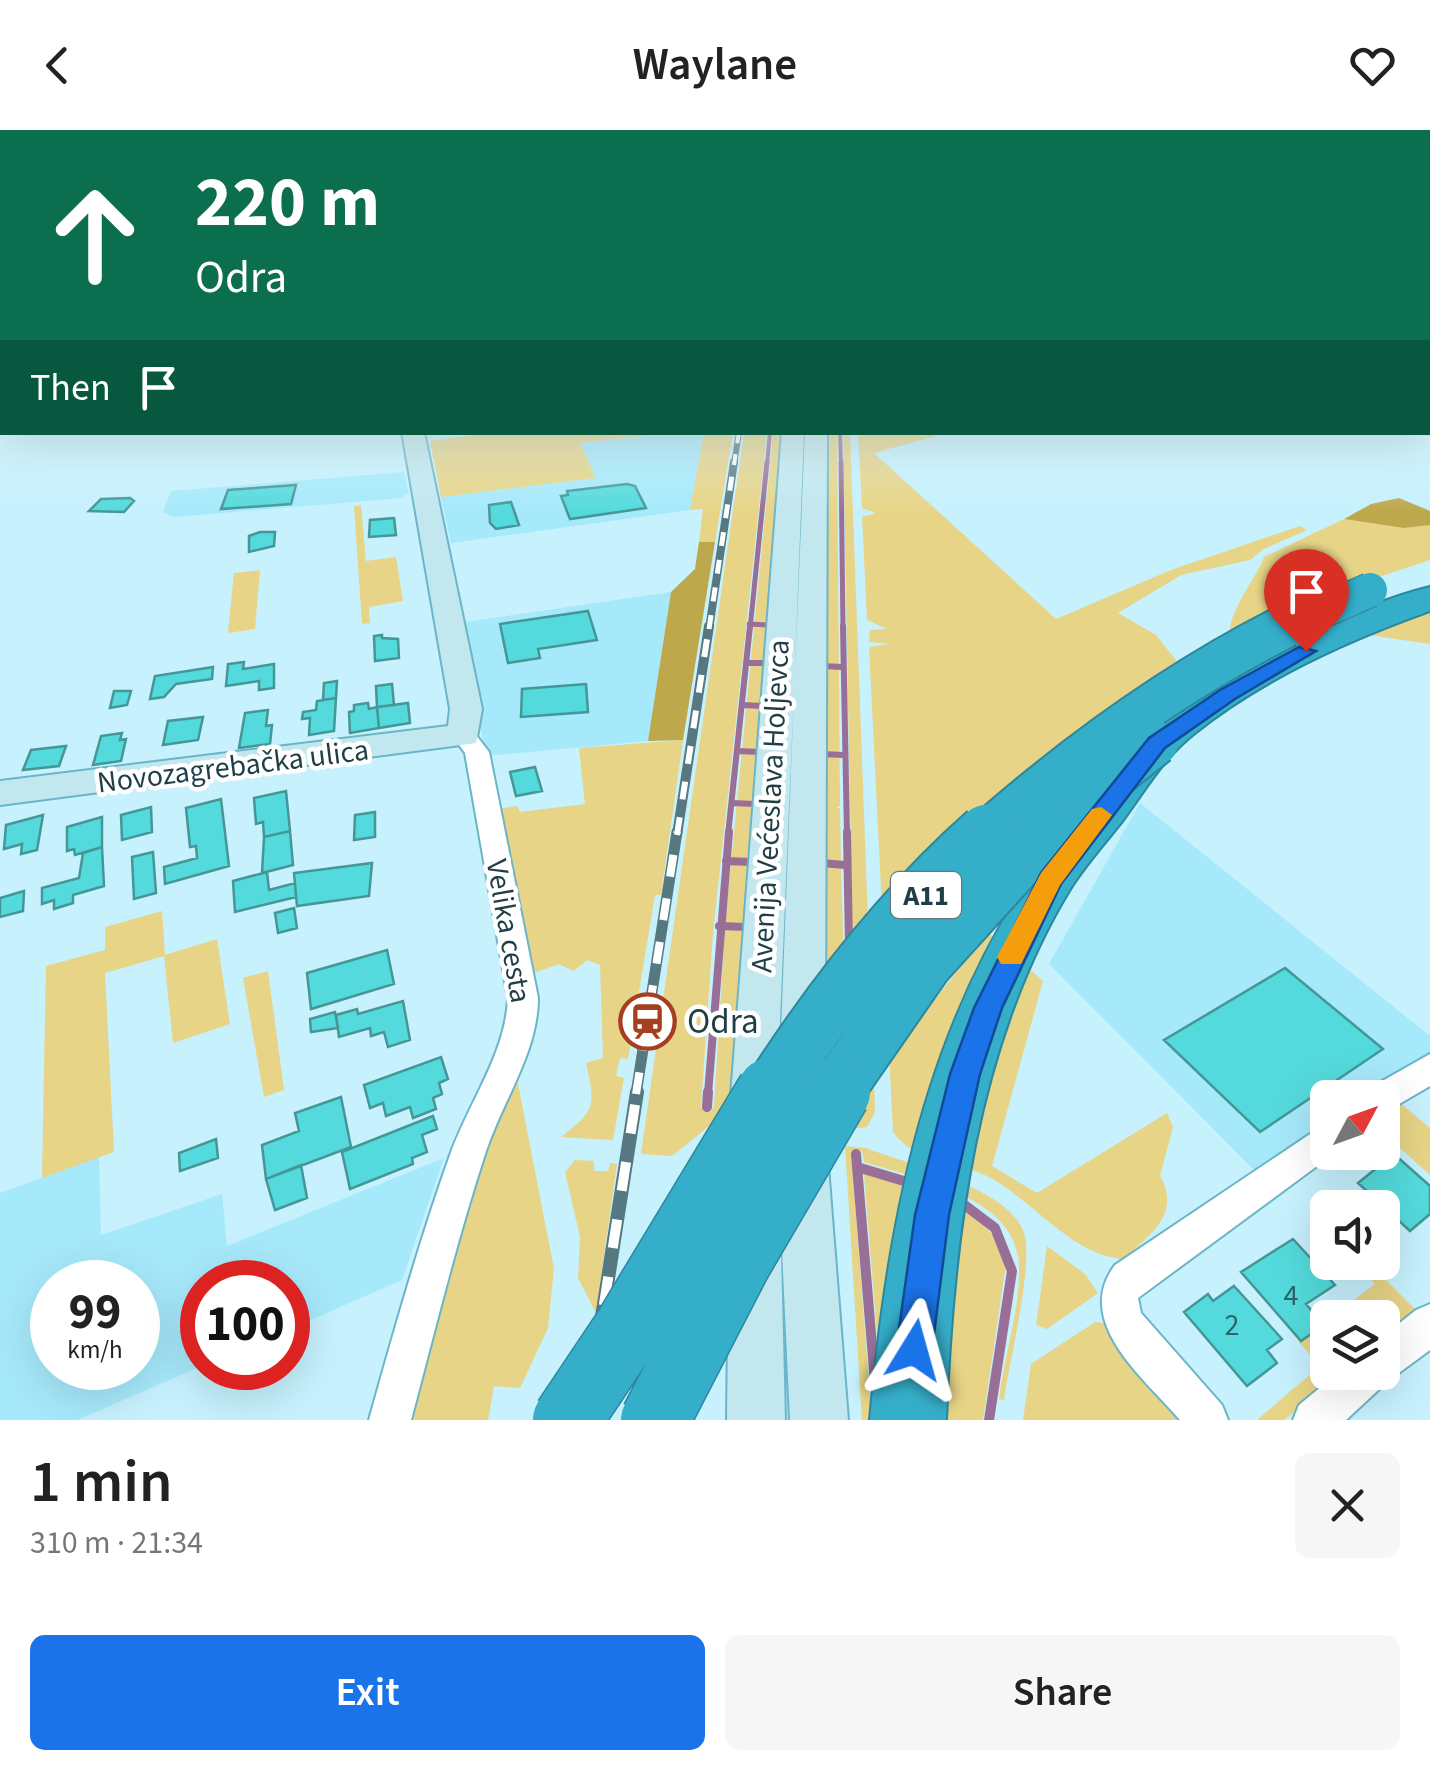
<!DOCTYPE html>
<meta charset="utf-8">
<style>
body{margin:0;font-family:"Source Sans 3",sans-serif;background:#f6f6f6;color:#222;height:100vh;display:flex;flex-direction:column;font-size:38px;white-space:nowrap}
*{box-sizing:border-box;margin:0}
p{font-size:32px;color:#767676}
.icon{flex:none;width:55px;height:55px;fill:none;stroke:currentColor;stroke-width:2;stroke-linecap:round;stroke-linejoin:round}
.map{position:relative;height:1290px;overflow:hidden}
.details{display:flex;flex-direction:column;background:#fff;flex:1}
.details>*{flex:none}
.top-card{position:absolute;left:0px;top:0px;width:1430px;height:305px;box-shadow:0 10px 40px #0002;background:#0b6e4f;color:#fff;overflow:hidden}
.needle{width:65px;rotate:49deg}
.buttons{position:absolute;left:1310px;top:950px;display:grid;gap:20px}
.buttons a{display:grid;place-items:center;width:90px;height:90px;border-radius:15px;background:#fff;box-shadow:0 10px 40px #0002;font-size:50px}
.speed{position:absolute;left:30px;top:1130px;display:flex;gap:20px;font-size:50px;font-weight:700;text-align:center}
.speed>*{display:grid;place-content:center;width:130px;height:130px;border-radius:50%;background:#fff;box-shadow:0 10px 40px #0002;line-height:1}
.speed small{font-size:25px;font-weight:400}
.speed .limit{border:15px solid #d22;background:#fff;color:#111}
.pin{position:absolute;display:grid;place-items:center;width:85px;height:85px;color:#fff;margin:-102px -42px;border-radius:50% 50% 50% 0;rotate:-45deg;box-shadow:0 0 10px #0007}
.pin .icon{rotate:45deg}
.me{position:absolute;width:110px;margin:-55px;rotate:8deg;stroke-linejoin:round;filter:drop-shadow(0 0 8px #0008)}
.turn{display:flex;align-items:center;gap:35px;height:210px;padding:0 30px;font-size:45px}
.turn .icon{width:130px;height:130px;stroke-width:2.5}
.turn b{display:block;font-size:70px;line-height:85px}
.then{display:flex;align-items:center;height:95px;padding:0 30px;background:#0003;gap:20px;font-size:38px}
.round{display:grid;place-items:center;flex:none;width:105px;height:105px;border-radius:15px;background:#f6f6f6}
.overview{display:flex;align-items:center;justify-content:space-between;height:170px;padding:0 30px}
h1{font-size:60px;font-weight:600;line-height:75px}
.action{display:flex;gap:20px;margin-top:auto;padding:20px 30px}
.action a{flex:1;height:115px;border-radius:15px;background:#1a73e8;color:#fff;font-size:40px;font-weight:600;line-height:115px;text-align:center}
.action a+a{background:#f6f6f6;color:#222}
header{display:flex;justify-content:space-between;align-items:center;height:130px;padding:0 30px;background:#fff;font-size:45px;font-weight:600}
.map>svg:first-child{display:block}
.built{fill:#a6e9fb;fill-rule:evenodd}
.green{fill:#e7d486}
.forest{fill:#bda84b}
.lines{fill:none;stroke-linecap:round;stroke-linejoin:round}
.stream-far4{stroke:#996f98;stroke-width:4}
.stream-far3{stroke:#996f98;stroke-width:5}
.stream-far2{stroke:#996f98;stroke-width:6}
.stream-far1{stroke:#996f98;stroke-width:8}
.stream{stroke:#996f98;stroke-width:10}
.building{fill:#54dadc;stroke:#459697;stroke-width:2.5}
.street-casing{stroke:#6bb5c8;stroke-width:4}
.secondary-casing{stroke:#6bb5c8;stroke-width:4}
.highway-casing{stroke:#2d879c;stroke-width:4}
.street{fill:#fff;fill-rule:evenodd}
.secondary{fill:#c2e7ef;fill-rule:evenodd}
.highway{fill:#35aeca;fill-rule:evenodd}
.rail-far4-casing{stroke:#557881;stroke-width:6}
.rail-far3-casing{stroke:#557881;stroke-width:8}
.rail-far2-casing{stroke:#557881;stroke-width:10}
.rail-far1-casing{stroke:#557881;stroke-width:11}
.rail-casing{stroke:#557881;stroke-width:14}
.rail-far4{stroke:#fff;stroke-width:4;stroke-dasharray:11;stroke-linecap:butt}
.rail-far3{stroke:#fff;stroke-width:5;stroke-dasharray:14;stroke-linecap:butt}
.rail-far2{stroke:#fff;stroke-width:6;stroke-dasharray:18;stroke-linecap:butt}
.rail-far1{stroke:#fff;stroke-width:8;stroke-dasharray:22;stroke-linecap:butt}
.rail{stroke:#fff;stroke-width:10;stroke-dasharray:29;stroke-linecap:butt}
.highway-bridge-far3-casing{stroke:#2d879c;stroke-width:36;stroke-linecap:butt}
.highway-bridge-far2-casing{stroke:#2d879c;stroke-width:46;stroke-linecap:butt}
.highway-bridge-far1-casing{stroke:#2d879c;stroke-width:58;stroke-linecap:butt}
.highway-bridge-casing{stroke:#2d879c;stroke-width:71;stroke-linecap:butt}
.highway-bridge-far3{stroke:#35aeca;stroke-width:34}
.highway-bridge-far2{stroke:#35aeca;stroke-width:42}
.highway-bridge-far1{stroke:#35aeca;stroke-width:54}
.highway-bridge{stroke:#35aeca;stroke-width:68}
.route{fill:#1a73e8;stroke:#114b97;stroke-width:2.5}
.slow{fill:#f59e0b}
.labels{text-anchor:middle;stroke-width:9;stroke-linejoin:round;paint-order:stroke}
.shield{fill:#fff;stroke:#62787e;stroke-width:2.5}
.shield-label{font-size:28px;font-weight:bold;fill:#1f3e46}
.street-label{font-size:30px;fill:#1f3e46;stroke:#fff}
.near-number-label{font-size:30px;fill:#2c656c}
.near-poi-label{font-size:35px;fill:#1f3e46;stroke:#fff;text-anchor:start}
</style>
<header><svg class="icon" aria-label="back" viewBox="0 0 24 24"><path d="M15 5l-7 7 7 7"/></svg>Waylane<svg class="icon" aria-label="heart" viewBox="0 0 24 24"><path d="M12 20l-8-8c-3-5 5-10 8-4 3-6 11-1 8 4z"/></svg></header>
<div class="map">
<svg width="1430" height="1290" viewBox="0 0 1430 1290">
<rect width="100%" height="100%" fill="#c6f1fd"/>
<path class="built" d="M670,303H704L690,380L451,413L441,367L595,348L580,313Z
M404,342L409,363L400,368L174,387L163,382L171,361Z
M671,462L648,611L486,626L459,493Z
M1140,673L1430,906V925L1367,967L1328,968L1327,995L1257,1043L1049,834Z
M99,1027L101,1105L222,1064L227,1116L444,1028L402,1150L288,1200V1152H202V1236L77,1290H0V1063ZM52,1152H138V1238H52Z"/>
<path class="green" d="M498,302H670V303L580,313L596,348L441,367L430,311Z
M837,302L840,676L836,677L840,679L841,733L820,732L824,303Z
M704,303H733L715,412H699L703,379L690,380Z
M744,303H767L713,803L701,977L710,982L714,977L725,797L747,799L738,958L724,984L672,1026L641,1024Z
M773,303H785L763,575L759,576L763,577L759,621L755,622L760,623L755,673L750,674L756,675L750,731L744,732L751,733L746,796L725,795Z
M843,303H850L875,982L867,997L844,1000L822,988L819,735H841L847,937L855,944Z
M858,303H947L874,323L1056,489L1171,440L1300,396L1307,400L1264,419L1250,430L1181,445L1118,483L1156,505L1179,534L1094,588L1025,643L909,903L987,802L1043,851L992,1036L1037,1063L1167,983L1173,997L1160,1046C1182,1084 1150,1104 1124,1129C1073,1126 1033,1071 991,1048C962,1032 912,1031 893,1002L869,517L889,514L869,512L870,500L887,499L867,490L862,387L876,383L862,378Z
M361,375L366,431L396,427L403,471L369,477L370,493L362,494L354,376Z
M1344,389L1404,398L1430,395V430L1345,458L1231,508C1224,487 1255,451 1264,427Z
M260,440L255,499L228,503L234,443Z
M1430,480V514L1369,505Z
M683,610L661,765H655L628,929L620,928L616,946L624,948L613,1010L561,1007C597,980 595,975 586,933L603,928L600,835L587,830L574,841L559,834L534,843L498,679L517,676L520,682L585,674L579,618Z
M162,781L165,825L217,809L230,894L173,913L164,826L105,843L114,1022L42,1048L46,836L105,820V797Z
M268,841L284,960L264,967L243,848Z
M514,933L554,1139L548,1198L520,1258L494,1256L488,1290H402L476,1039Z
M1399,972L1430,998V1045L1383,1003V981Z
M845,1016L866,1018C907,1034 1010,1058 1024,1103C1034,1134 1009,1233 1004,1270L999,1269C1004,1226 1020,1181 1019,1138C1019,1066 917,1049 864,1032L862,1021H851L870,1267L882,1266L864,1044C918,1061 990,1071 1006,1134L983,1290H862Z
M575,1030L594,1031V1041H608L610,1033L617,1034L596,1183L578,1148L580,1107L565,1042Z
M1047,1116L1085,1144L1098,1163L1047,1199L1036,1195Z
M1354,1132L1369,1133L1422,1186L1383,1216L1382,1188H1330L1375,1154Z
M1327,1189L1328,1242L1347,1243L1284,1290H1257L1320,1236L1298,1211Z
M1095,1192L1106,1193L1192,1290H1023L1031,1234Z"/>
<path class="forest" d="M1399,368L1430,381V395L1404,398L1344,389L1371,374Z
M699,412H715L683,610L648,611L671,462L695,439Z"/>
<g class="lines">
<path class="stream-far4" d="M840,302L841,335
M767,335L770,302"/>
<path class="stream-far3" d="M841,332L843,499
M749,494L769,495
M750,499L767,332"/>
<path class="stream-far2" d="M843,496L847,705
M746,533H766
M822,536L842,537
M742,575L763,576
M738,621L759,622
M821,624L844,625
M732,673L755,674
M728,705L750,496"/>
<path class="stream-far1" d="M847,702L849,816
M726,731L751,732
M821,733L845,735
M719,796L746,797
M708,964L729,702"/>
<path class="stream" d="M707,977L708,962
M856,1024L875,1252
M857,1037L914,1054
M958,1070L995,1098L1012,1141L989,1290"/>
</g>
<path class="building" d="M627,354L635,356L646,378L570,389L561,366L568,365L567,361Z
M296,355L291,374L221,379L228,360Z
M101,369L130,368L134,371L124,382L89,381Z
M511,372L519,395L496,399L490,393L489,375Z
M394,388L396,405L369,407L370,390Z
M260,402H275L274,416L249,422V406Z
M588,481L597,510L538,519L540,528L508,533L500,494Z
M382,505V508L398,509L399,528L375,531L374,506Z
M244,532L243,539L274,534V558L259,560V551L226,556L228,534Z
M213,537L212,549L176,554L164,567L150,569L155,546Z
M337,551L336,568L323,570L324,553Z
M392,554L394,575L377,577L376,556Z
M586,554L588,582L521,587L522,559Z
M114,561H131L127,575L110,578Z
M336,568L334,601L309,605L310,588L302,589L303,582L316,580L317,571Z
M368,573L369,579L377,577L379,598L350,603L349,582L354,581V575Z
M408,573L410,593L379,598L377,577Z
M268,580L266,596L272,595L270,614L239,618L245,583Z
M203,587L198,610L163,615L168,591Z
M122,603L120,610L126,609L121,631L93,635L101,606Z
M66,616L59,636L23,640L31,620Z
M535,637L542,661L516,666L510,642Z
M286,661L290,701L264,707L263,692L256,694L254,668Z
M221,669L229,736L165,754L164,737L197,728L196,716L190,717L186,678Z
M151,677L152,702L122,710L121,685Z
M375,682V707L354,710L355,685Z
M43,685L37,720L21,724L22,714L4,719L6,695Z
M102,687V717L75,725L74,719L67,721V697Z
M290,701L293,735L262,743L264,707Z
M102,717L104,756L73,765V773L54,779V770L42,774V758L79,748L83,723Z
M153,722L156,763L134,769L132,727Z
M372,733L369,766L297,776L294,743Z
M267,742L269,760L295,753L296,767L235,782L233,751Z
M24,761L23,781L0,787V768Z
M294,778L297,798L278,803L275,783Z
M387,820L394,854L311,879L307,843Z
M1285,838L1383,919L1260,1002L1164,910Z
M403,871L410,910L388,917L384,902L371,906L370,898L339,907L336,885L357,879L358,884Z
M335,882L338,898L311,902L310,889Z
M441,927L448,949L439,953L442,964L433,968L436,979L413,988L410,977L386,986L383,973L370,978L364,955Z
M341,967L351,1017L266,1049L262,1015L299,1001L295,983Z
M433,986L437,999L422,1005L427,1022L412,1028L413,1034L350,1059L342,1022Z
M216,1009L218,1028L180,1041L179,1023Z
M1394,1024L1430,1056V1084L1410,1101L1358,1053Z
M301,1035L307,1068L275,1080L266,1049Z
M1293,1109L1335,1155L1306,1174L1324,1195L1301,1211L1241,1142Z
M1234,1156L1282,1209L1267,1220L1277,1233L1247,1256L1184,1182L1208,1164L1213,1171Z"/>
<g class="lines">
<defs>
<path id="street" d="M0,233H2V241H0Z
M464,597L472,600L489,622L538,868C538,922 503,970 486,1021C457,1109 435,1200 411,1290H369C394,1201 419,1112 450,1025C468,974 506,923 508,868L465,623L452,605Z
M1430,924V956L1382,984V968H1366L1370,958Z
M1328,992V1022H1336L1138,1168L1141,1183L1222,1275L1228,1290H1180C1145,1249 1072,1192 1115,1135Z
M1430,1174V1220L1388,1251L1346,1290H1293L1299,1275L1339,1242H1382V1207L1416,1180Z"/>
<path id="secondary" d="M402,302H424L482,579L476,613L0,675V651L448,596L450,579Z
M782,302H804L778,979L771,994L754,1000L737,994L730,979Z
M805,302H827L825,915L818,929L802,934L786,929L779,915Z
M803,1013L821,1019L828,1036L848,1290H790L778,1036L785,1019Z
M755,1095L774,1102L781,1121L785,1290H727L729,1121L736,1102Z"/>
<path id="highway" d="M1430,457V481C1349,510 1263,548 1195,603C1164,627 1146,659 1123,690C1106,712 1087,733 1072,756C975,913 953,1110 946,1290H870C891,1058 935,849 1090,667C1114,638 1134,607 1165,584C1205,553 1251,531 1297,510C1339,489 1384,468 1430,457Z"/>
</defs>
<use href="#street" class="street-casing"/>
<use href="#secondary" class="secondary-casing"/>
<use href="#highway" class="highway-casing"/>
<use href="#street" class="street"/>
<use href="#secondary" class="secondary"/>
<use href="#highway" class="highway"/>
<defs>
<path id="rail-far4" d="M734,335L739,302"/>
<path id="rail-far3" d="M709,499L734,332"/>
<path id="rail-far2" d="M677,705L709,496"/>
<path id="rail-far1" d="M636,964L677,702"/>
<path id="rail" d="M586,1290L637,962"/>
</defs>
<use href="#rail-far4" class="rail-far4-casing"/>
<use href="#rail-far3" class="rail-far3-casing"/>
<use href="#rail-far2" class="rail-far2-casing"/>
<use href="#rail-far1" class="rail-far1-casing"/>
<use href="#rail" class="rail-casing"/>
<use href="#rail-far4" class="rail-far4"/>
<use href="#rail-far3" class="rail-far3"/>
<use href="#rail-far2" class="rail-far2"/>
<use href="#rail-far1" class="rail-far1"/>
<use href="#rail" class="rail"/>
<defs>
<path id="highway-bridge-far3" d="M1281,499L1370,460"/>
<path id="highway-bridge-far2" d="M984,705C1077,623 1175,552 1286,496
M1041,705L1157,613"/>
<path id="highway-bridge-far1" d="M769,964C830,869 901,777 986,702
M834,964L925,833L1044,702"/>
<path id="highway-bridge" d="M567,1290L626,1202L771,962
M655,1290L736,1133L836,962"/>
</defs>
<use href="#highway-bridge-far3" class="highway-bridge-far3-casing"/>
<use href="#highway-bridge-far2" class="highway-bridge-far2-casing"/>
<use href="#highway-bridge-far1" class="highway-bridge-far1-casing"/>
<use href="#highway-bridge" class="highway-bridge-casing"/>
<use href="#highway-bridge-far3" class="highway-bridge-far3"/>
<use href="#highway-bridge-far2" class="highway-bridge-far2"/>
<use href="#highway-bridge-far1" class="highway-bridge-far1"/>
<use href="#highway-bridge" class="highway-bridge"/>
</g>
<linearGradient id="sky" x2="0" y2="1"><stop stop-color="#9da1d6"/><stop offset="0.53" stop-color="#e5f9fe"/><stop offset="1" stop-color="#e5f9fe" stop-opacity="0"/></linearGradient>
<rect width="1430" height="384" fill="url(#sky)"/>
<path class="route" d="M1299,517L1316,521L1235,569L1165,618L1061,754L1002,878L980,944L949,1085L932,1220L927,1232L914,1238L901,1232L896,1220L915,1085L950,944L974,878L1041,743L1149,608L1220,560Z"/>
<path class="slow" d="M1101,677L1112,685L1060,755L1021,834H1001L997,827L1041,743L1092,679Z"/>
<defs>
<symbol id="station-ring" viewBox="-11 -11 22 22"><circle r="9.5" fill="#fff" stroke="#a63e20" stroke-width="1.5"/><path d="M-3-6H3Q5-6 5-4V2Q5 4 3 4L4.5 6H3L1.5 4h-3L-3 6H-4.5L-3 4Q-5 4-5 2V-4Q-5-6-3-6ZM-3.5-4v3h7v-3ZM-3.5 1v1.5H-2V1ZM2 1v1.5H3.5V1Z" fill="#a63e20"/></symbol>
</defs>
<g fill-rule="evenodd">
<use href="#station-ring" x="616" y="860" width="63" height="63"/>
</g>
<g class="labels">
<rect class="shield" x="891" y="742" width="70" height="46" rx="8"/>
<g class="shield-label">
<text x="926" y="775">A11</text>
</g>
<g class="street-label">
<text transform="translate(233 636) rotate(-7)" y="10">Novozagrebačka ulica</text>
<text transform="translate(770 676) rotate(-87)" y="10">Avenija Većeslava Holjevca</text>
<text transform="translate(509 801) rotate(80)" y="10">Velika cesta</text>
</g>
<g class="near-number-label">
<text x="1291" y="1175">4</text>
<text x="1232" y="1205">2</text>
</g>
<g class="near-poi-label">
<text x="687" y="903">Odra</text>
</g>
</g>
</svg>
<div class="buttons">
<a><svg class="needle" viewBox="-14 -14 28 28"><path d="M0-13l5 13h-10z" fill="#e53935"/><path d="M0 13l5-13h-10z" fill="#767676"/></svg></a>
<a><svg class="icon" aria-label="sound" viewBox="0 0 24 24"><path d="M4 9h4l5-4v14l-5-4H4zM17 9q2 3 0 6"/></svg></a>
<a><svg class="icon" aria-label="layers" viewBox="0 0 24 24"><path d="M12 4l9 5-9 5-9-5zM3 14l9 5 9-5"/></svg></a>
</div>
<div class="speed"><div>99<small>km/h</small></div><div class="limit">100</div></div>
<div class="pin" style="left:1306px;top:521px;background:#d93025"><svg class="icon" aria-label="arrive" viewBox="0 0 24 24"><path d="M6 21V4h12l-3 4 3 4H6"/></svg></div>
<svg class="me" style="left:914px;top:1220px" viewBox="-20 -20 40 40"><path d="M0-17L14 15 0 8-14 15z" fill="#1a73e8" stroke="#fff" stroke-width="4"/></svg>
<div class="top-card">
<div class="turn"><svg class="icon" aria-label="ahead" viewBox="0 0 24 24"><path d="M12 20V5M6 11l6-6 6 6"/></svg><div><b>220 m</b>Odra</div></div>
<div class="then">Then<svg class="icon" aria-label="arrive" viewBox="0 0 24 24"><path d="M6 21V4h12l-3 4 3 4H6"/></svg></div>
</div>
</div>
<section class="details">
<div class="overview"><div><h1>1 min</h1><p>310 m · 21:34</p></div><a class="round"><svg class="icon" aria-label="close" viewBox="0 0 24 24"><path d="M6 6l12 12M18 6L6 18"/></svg></a></div>
<div class="action"><a>Exit</a><a>Share</a></div>
</section>
